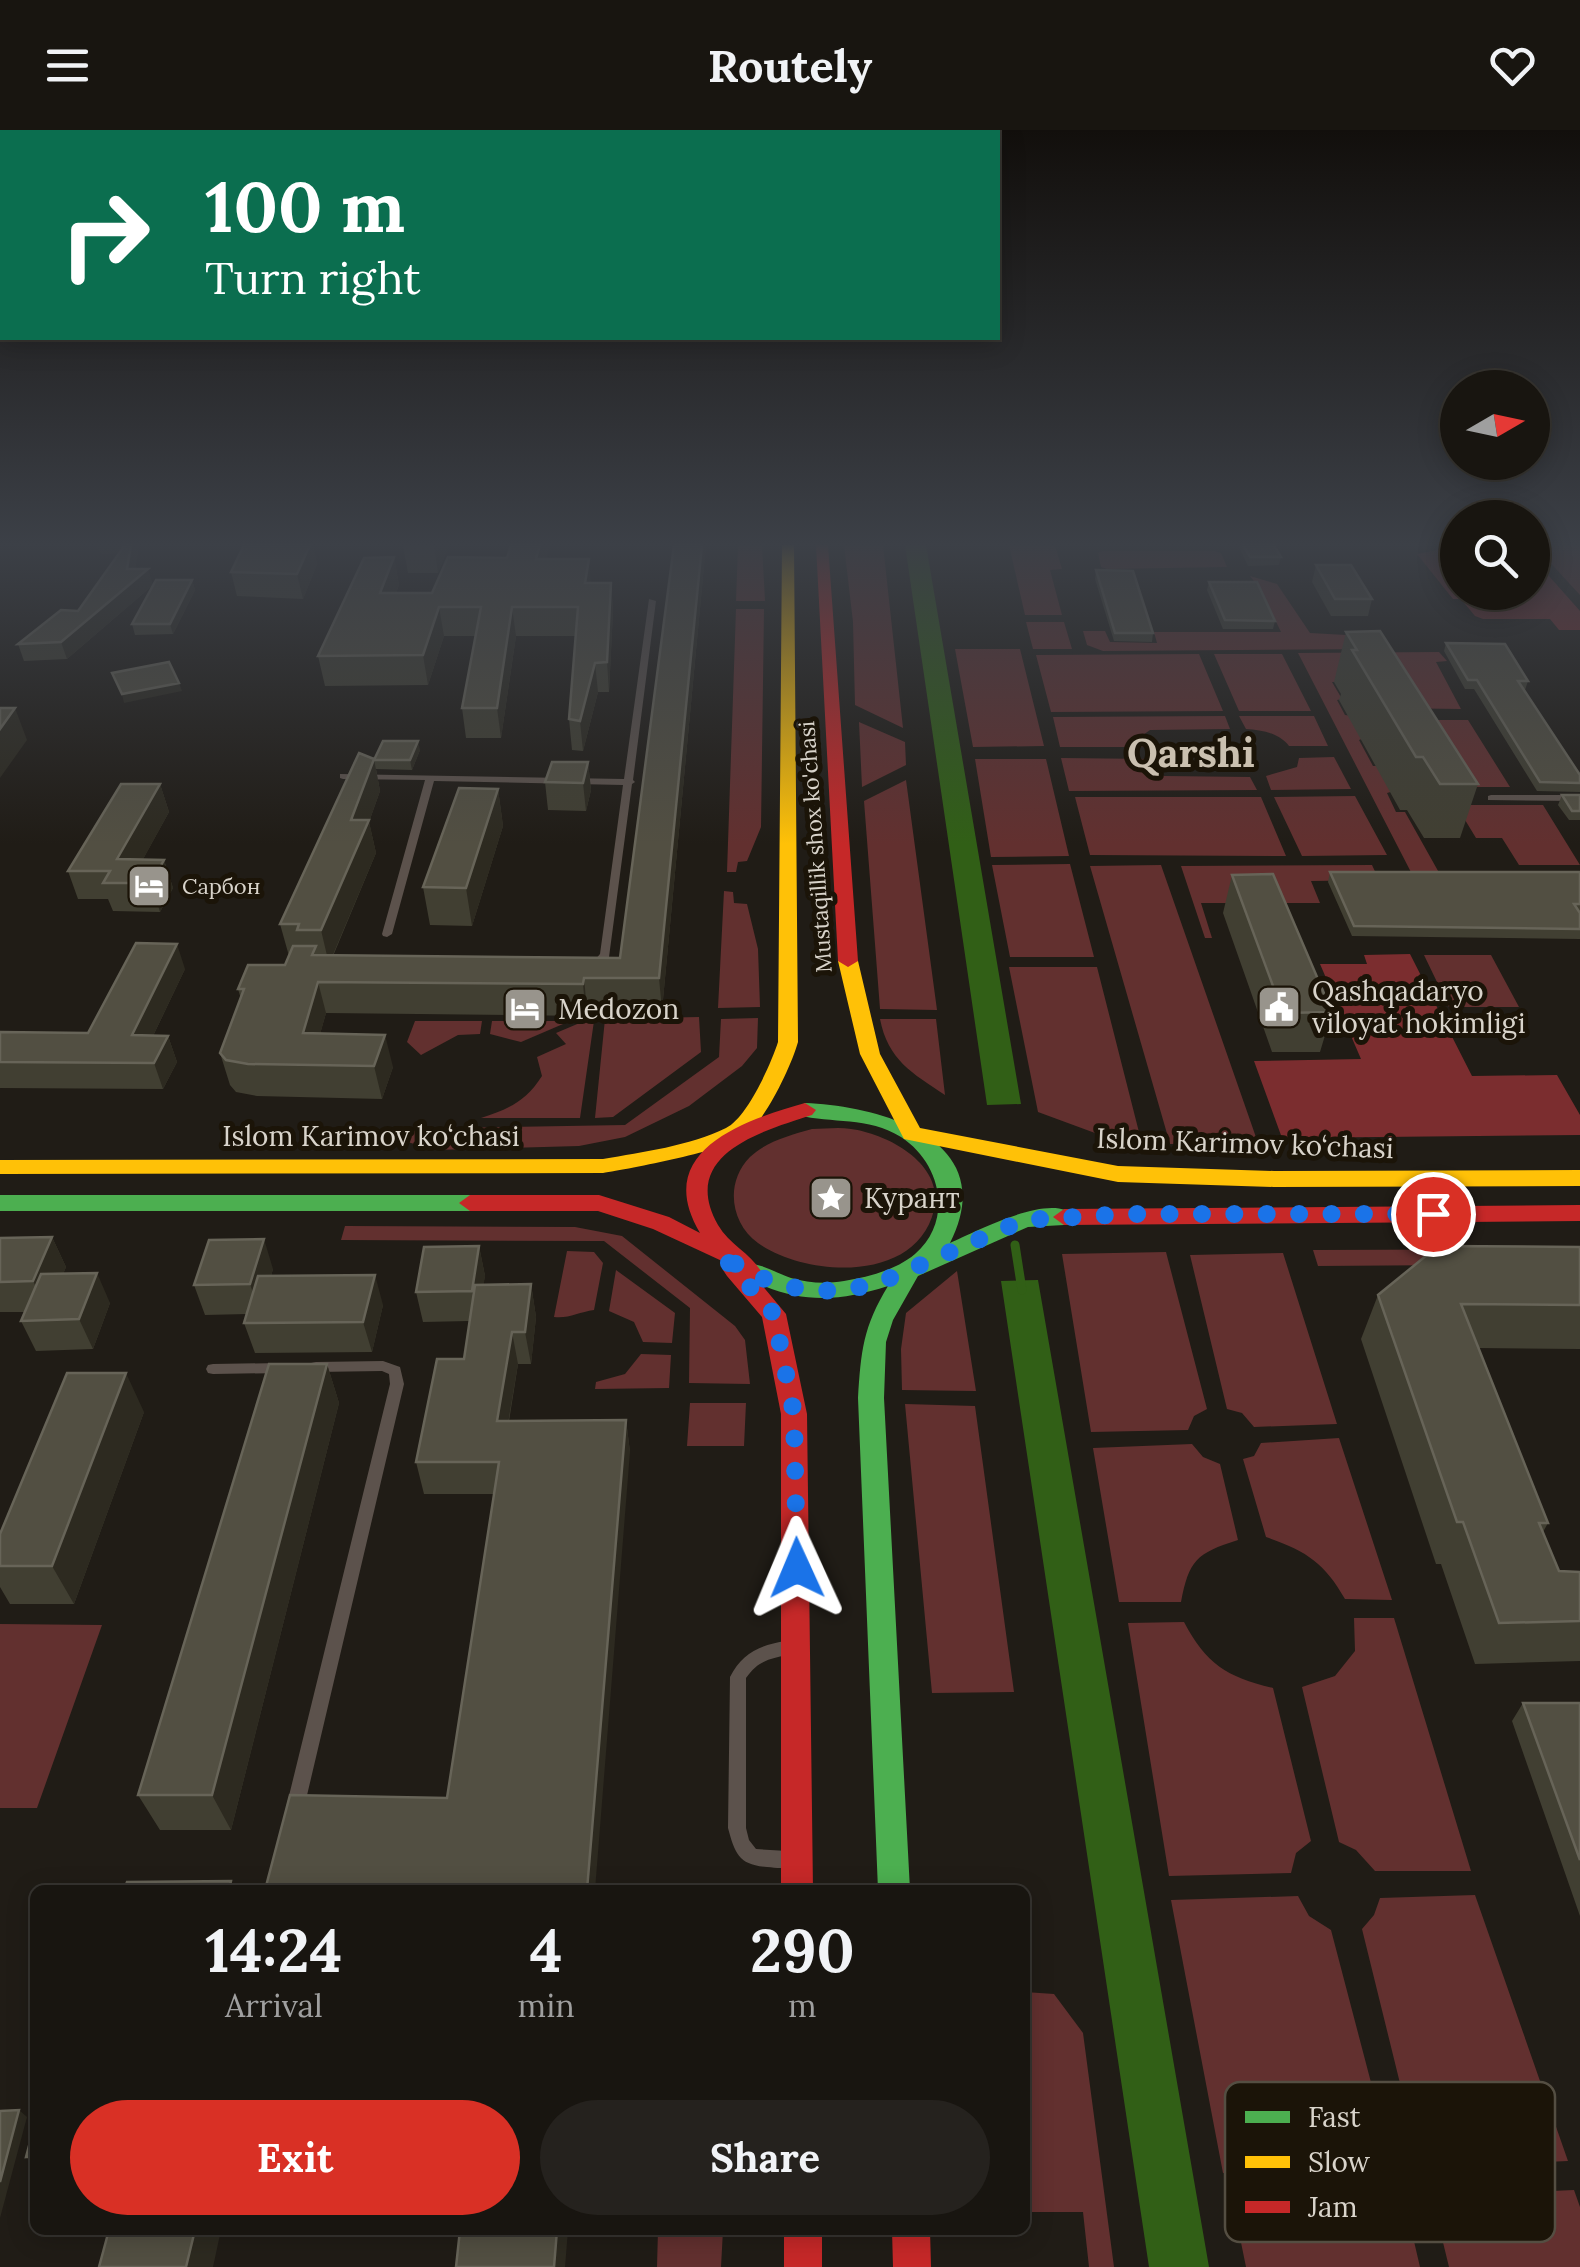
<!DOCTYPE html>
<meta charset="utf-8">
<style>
body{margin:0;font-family:Lora,serif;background:#25221e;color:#f1f3f6;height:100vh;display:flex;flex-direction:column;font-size:38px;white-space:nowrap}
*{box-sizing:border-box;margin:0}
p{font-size:32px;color:#9f9f9f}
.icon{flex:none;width:55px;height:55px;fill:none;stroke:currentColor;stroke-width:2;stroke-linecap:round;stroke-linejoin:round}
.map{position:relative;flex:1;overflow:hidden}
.details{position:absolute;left:30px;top:1755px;width:1000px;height:350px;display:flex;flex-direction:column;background:#181510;border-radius:15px;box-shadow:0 5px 25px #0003,0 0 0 2px #363430}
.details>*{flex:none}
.hud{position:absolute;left:0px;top:0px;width:1000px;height:210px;box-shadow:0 5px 25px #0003,0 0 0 2px #363430;background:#0b6e4f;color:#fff;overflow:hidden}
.needle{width:65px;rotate:81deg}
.tools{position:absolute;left:1440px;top:240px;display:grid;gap:20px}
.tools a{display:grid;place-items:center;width:110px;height:110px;border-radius:50%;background:#181510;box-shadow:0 5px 25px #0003,0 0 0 2px #363430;font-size:50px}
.pin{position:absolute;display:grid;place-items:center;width:85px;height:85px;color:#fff;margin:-42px;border:5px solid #fff;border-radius:50%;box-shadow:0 2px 10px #0007}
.me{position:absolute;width:110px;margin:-55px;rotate:359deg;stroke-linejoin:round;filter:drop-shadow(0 0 8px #0008)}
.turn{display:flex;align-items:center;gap:35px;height:210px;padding:0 40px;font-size:45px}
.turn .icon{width:130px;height:130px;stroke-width:2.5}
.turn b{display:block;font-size:70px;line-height:85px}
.eta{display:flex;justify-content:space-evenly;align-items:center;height:170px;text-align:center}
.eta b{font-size:60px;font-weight:700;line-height:70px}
.button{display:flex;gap:20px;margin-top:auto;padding:20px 40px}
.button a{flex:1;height:115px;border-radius:60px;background:#d93025;color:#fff;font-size:40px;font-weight:700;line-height:115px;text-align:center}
.button a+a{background:#25221e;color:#f1f3f6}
header{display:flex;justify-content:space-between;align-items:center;height:130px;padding:0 40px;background:#181510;font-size:45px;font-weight:700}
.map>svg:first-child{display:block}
.green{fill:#62302f}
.forest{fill:#7b2d2f}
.water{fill:#315f16}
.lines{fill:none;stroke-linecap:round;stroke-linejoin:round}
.stream{stroke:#315f16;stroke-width:9}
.lane{fill:#5c524c;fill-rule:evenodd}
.fast{fill:#4caf50;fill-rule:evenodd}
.slow{fill:#ffc107;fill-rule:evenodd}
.jam{fill:#c62828;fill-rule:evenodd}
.wall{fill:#413f32}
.shaded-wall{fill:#2d2a20}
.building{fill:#524f42;stroke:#676458;stroke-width:2.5}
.route{stroke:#1a73e8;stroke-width:18;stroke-dasharray:0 32.4}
.labels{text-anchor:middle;stroke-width:10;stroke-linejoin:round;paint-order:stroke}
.far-street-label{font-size:22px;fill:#d9d4cb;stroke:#1b1408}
.far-poi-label{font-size:22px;fill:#d9d4cb;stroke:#1b1408;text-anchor:start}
.poi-label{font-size:28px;fill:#d9d4cb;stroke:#1b1408;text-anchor:start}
.street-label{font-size:28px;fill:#d9d4cb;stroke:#1b1408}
.far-town-label{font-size:40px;font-weight:bold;fill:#cac0b0;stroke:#1b1408}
.key{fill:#1b1408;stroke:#544e42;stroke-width:2.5}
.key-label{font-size:28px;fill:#d9d4cb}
</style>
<header><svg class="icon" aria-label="menu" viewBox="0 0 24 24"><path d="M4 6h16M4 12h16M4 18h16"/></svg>Routely<svg class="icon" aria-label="heart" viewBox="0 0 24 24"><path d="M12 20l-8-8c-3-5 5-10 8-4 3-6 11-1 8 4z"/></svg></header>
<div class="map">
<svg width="1580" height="2137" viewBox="0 0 1580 2137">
<rect width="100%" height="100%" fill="#201c16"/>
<path class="green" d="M738,415H762L765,471H736Z
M844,415H883L903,598L855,575L853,492Z
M1009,415H1055L1062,439L1050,440L1062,485H1025Z
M1534,415H1580V465Z
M1102,421H1215L1221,423L1227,437L1107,439L1101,437L1098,423Z
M1250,446L1277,454L1310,503L1364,506L1372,519L1103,521L1087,515L1083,501H1105L1110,512L1157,513L1154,502H1281L1261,460Z
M736,479H764L761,697L747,731L738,732L736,742H727Z
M1026,492H1064L1072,519H1033Z
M955,519H1020L1044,616L973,617Z
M1439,522L1447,531L1436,532L1461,579L1387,578L1371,551L1332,552L1342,569L1337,570L1345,585L1352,586L1364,608L1359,610L1373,636H1380L1394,661L1387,663L1396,682H1405L1442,748H1414L1298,523Z
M1199,524L1223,581L1051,582L1036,525Z
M1214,524H1282L1311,581H1239Z
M1225,586L1230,599L1150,600L1143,605L1146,617H1060L1053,587Z
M1239,586H1314L1328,616H1289C1279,603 1262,600 1246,599Z
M1409,590H1468L1510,657H1448Z
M859,592L905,612L906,635L862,657Z
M1334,627L1351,659L1271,660L1266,646L1297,637L1299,628Z
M1061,628L1151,629L1164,646L1250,647L1257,660L1069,661Z
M975,629H1046L1069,726L991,727Z
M906,650L937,880L880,879L864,671Z
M1355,666L1387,725L1302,726L1274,667Z
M1075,667H1261L1286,726L1090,725Z
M1456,675H1543L1580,735H1519L1502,708H1476Z
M1070,734L1094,827H1010L992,735Z
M1161,735L1258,1013L1170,1014L1090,736Z
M1372,735L1379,750L1311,751L1320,773H1201L1212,808H1205L1181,736Z
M724,761L733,762L734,773L747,774L758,819L760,877L718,878Z
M1424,825H1491L1519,877H1449Z
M1009,837H1097L1141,1010L1095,1003L1038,982Z
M699,887L701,922L613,987L595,988L605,889Z
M758,888L757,918L742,936L689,976L625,1007L579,1016L433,1020L389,1006L396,999L625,995L719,927L721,889Z
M880,889H936L945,965C912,943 888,930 880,889Z
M415,891H482L480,904L458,905L421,925L407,912Z
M492,891H570L521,912L490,904Z
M594,891L580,988H481C509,979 526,971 542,946L537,927L566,914L556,903L582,892Z
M812,999C825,999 838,997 851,999C888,1004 945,1034 934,1080C916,1154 806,1147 758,1113C730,1093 725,1052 750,1027C767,1011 791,1005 812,999Z
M345,1096L575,1097L622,1106L735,1196L745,1210L750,1254L689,1253L690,1178L604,1111L341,1110Z
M1580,1119V1134L1318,1136L1313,1120Z
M567,1121L594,1122L603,1133L594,1180C579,1182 568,1189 554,1187Z
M1166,1122L1207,1279L1194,1286L1188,1300L1091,1302L1062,1124Z
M1283,1123L1337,1294L1254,1297L1242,1283L1227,1279L1190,1125Z
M616,1140L675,1183L672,1213L643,1212L634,1192L609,1181Z
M957,1141L976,1261L902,1260L901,1219L906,1183Z
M641,1224L671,1225L669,1258L595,1259L596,1252L625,1244Z
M690,1273H746L744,1316H687Z
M905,1274L975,1276L1014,1562L932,1563Z
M1339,1308L1392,1470L1345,1469C1324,1432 1306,1421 1266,1407L1243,1329L1254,1326L1261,1313Z
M1192,1314L1203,1327L1220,1334L1238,1410C1196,1423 1189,1431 1181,1472H1119L1093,1318Z
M1354,1488H1394L1471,1741H1375L1356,1720L1339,1712L1302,1557L1335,1546L1355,1521Z
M1184,1492C1206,1534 1227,1547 1273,1558L1311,1711L1296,1723L1291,1743L1169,1746L1128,1493Z
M0,1494L102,1495L37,1678H0Z
M1475,1765L1568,2031L1454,2036L1433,2011L1412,2002L1362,1799L1374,1785L1380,1768Z
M1298,1766L1309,1786L1331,1800L1384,2002L1366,2015L1362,2036L1223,2043L1171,1770Z
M1025,1862L1054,1864L1083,1903L1114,2137H1089L1083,2082H1025Z
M1574,2060L1580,2077V2137H1449L1440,2100L1454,2090L1465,2065Z
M1374,2067L1388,2091L1413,2107L1420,2137H1246L1232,2068Z
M658,2100H723L721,2137H657Z"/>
<path class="forest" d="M1457,416L1458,462H1532L1533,428L1580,481V500H1559L1550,489H1483L1475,486L1461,469H1453L1417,424Z
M1410,824L1472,946L1557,945L1580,985V1005L1282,1008L1254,931L1361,929L1320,834H1367L1364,825Z"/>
<path class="water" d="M905,415H926L1021,974L987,975Z
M1038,1150L1209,2137H1149L1001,1151Z"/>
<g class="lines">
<path class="stream" d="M1015,1115L1022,1160"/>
<path class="lane" d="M649,469L656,471L633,650L635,652L632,654L609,827L597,840L593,841L588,838L600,824L623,655L434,651L392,804L387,807L383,806L382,804L425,650L343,649L340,648V644L624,649Z
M1491,665H1580V671L1488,670V666Z
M383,1231L400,1237L404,1254L304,1678L301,1684L295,1686L289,1684L286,1678L390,1254L389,1244L382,1241L316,1242L311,1241L309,1237L311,1233L316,1232Z
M281,1233L286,1234L288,1238L286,1242L281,1243L213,1244L208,1243L206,1239L208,1235L213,1234Z
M786,1511L792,1513L794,1518L792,1523C771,1530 760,1528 746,1548V1698L749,1710L756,1719L787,1721L793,1724L796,1730L793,1736C784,1739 777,1738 767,1737C739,1735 735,1724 728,1698L730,1547C742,1523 760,1515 786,1511Z"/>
<path class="fast" d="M805,973C882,976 1002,1010 950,1113C975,1102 1054,1060 1075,1087L1064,1095L1028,1097L918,1146L893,1190L886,1212L884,1268L910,1760H878L858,1268C861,1221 863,1197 888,1156C844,1170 808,1174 764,1156C754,1152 743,1150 737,1141L741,1135C758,1130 775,1143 791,1148C808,1153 826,1154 844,1151C868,1147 896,1140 915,1124C954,1090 941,1033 901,1007C868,986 832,994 798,985L794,980Z
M0,1065H470L481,1073L470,1081H0Z"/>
<path class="slow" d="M782,415H794L798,912C791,937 766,989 745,1006C728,1020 629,1039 603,1043L0,1044V1030L603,1029C643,1022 689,1016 726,998C747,988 771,934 778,912Z
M848,825L858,831L880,924L920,998L1118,1036L1274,1041L1580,1040V1056L1274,1057L1118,1052L904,1009L860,924L838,831Z"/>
<path class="jam" d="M816,415H828L858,831L848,837L838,831Z
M805,973L816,980L812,985C763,1001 678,1024 718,1095C729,1114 750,1123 761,1141L756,1148L786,1184L807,1284L813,1760H781V1284L762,1187L727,1146L723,1140L726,1135L722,1131L653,1099L598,1081H470L459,1073L470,1065H599L669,1087L700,1103C651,1021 744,990 805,973Z
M1580,1075V1091L1064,1095L1053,1087L1064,1079Z
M784,2100H822V2137H784Z
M892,2100H930L931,2137H893Z"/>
</g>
<path class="wall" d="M98,415H139L135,439L153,455L67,529L24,531L18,514L78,481L119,423L101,424Z
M244,415H313L317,434L303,469L237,466L231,442Z
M403,415H449L438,443H408Z
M511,415H550L546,429L591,453H611L613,481L609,562H598L583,621L572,620L569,589L576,506H516L501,608H466L462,578L475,506H444L428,555L325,556L318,526L394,427L399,455L396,463H432L507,428Z
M674,415H706L662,880H587L586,886L326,883L320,904L393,937L382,969L257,966L236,962L230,955L220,923L241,869L238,859L285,835L289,826L280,794L374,629L420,620L412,640L376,639L380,661L369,692L376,723L333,826L620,828Z
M1238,415H1274L1281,427L1279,435L1248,436Z
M1316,435L1372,469L1368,486H1331L1312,452Z
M1096,440L1153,503L1152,512L1114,511L1095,449Z
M192,450L195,460L173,504L135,505L132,494Z
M1209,452L1275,491L1273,499H1223L1207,460Z
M1346,502L1478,654L1460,708H1424L1407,680H1400L1339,570L1341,564L1334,552Z
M1446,513L1528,551L1525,560H1524L1580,645V662L1537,661L1474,559H1465L1444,521Z
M588,632L591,660L586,681L548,680L545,652Z
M160,654L169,682L143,729L164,730L173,758L160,782L113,781L108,769H78L68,741Z
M498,659L503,696L472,796L430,795L423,757Z
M1562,665H1580V690H1569L1558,675Z
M1330,742H1580V809L1352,806L1328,752Z
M1232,745L1332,882L1320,922H1272L1223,783Z
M185,839L153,906H168L177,932L163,959L0,958V902L88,903Z
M52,1107L66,1137L63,1144L110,1173L93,1219L36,1221L21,1191L25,1182H0V1108Z
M479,1116L485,1146L483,1155L531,1154L536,1187L531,1234H518L509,1291L626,1290L630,1322L447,1668L494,1364H424L416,1332L464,1229L469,1191L423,1192L416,1162Z
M1580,1117V1219L1478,1218L1548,1393L1543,1402L1559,1441L1580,1442V1531L1475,1534L1441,1434H1436L1361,1209L1378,1165Z
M273,1139L271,1146L383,1175L372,1222L255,1223L244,1193L247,1184L205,1185L194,1155Z
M327,1234L339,1273L231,1700H160L138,1665Z
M144,1282L74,1474H10L0,1457V1404Z
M1523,1573H1580V1786L1512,1591Z
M35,2026V2035L26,2027Z"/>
<path class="shaded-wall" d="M98,415H139L133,452L148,439L153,455L67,529L61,512L127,439L130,422L101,424Z
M310,415H313L317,434L303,469L297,444Z
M434,415H449L438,443Z
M540,415H550L539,457L536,429Z
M702,415H706L662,880L659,848Z
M394,427L399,455L385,492L380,463Z
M589,429L591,457L585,453Z
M192,450L195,460L173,504L170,494Z
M611,453L613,481L609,562L607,532Z
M439,477L444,506L428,555L423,525Z
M512,477L516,506L501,608L497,578Z
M595,533L598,562L583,621L580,591Z
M179,553L182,561L124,573L122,564Z
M15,578L27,610L0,648V596Z
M418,611L420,620L412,640L410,630Z
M374,629L380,661L369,692L376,723L329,834L321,800L351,690Z
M588,632L591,660L586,681L583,653Z
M160,654L169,682L130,753L117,729Z
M498,659L503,696L472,796L466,758Z
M164,730L173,758L160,782L151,753Z
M177,814L185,839L141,931L132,905Z
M584,848L587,880L586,886L583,854Z
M318,852L326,883L311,936L303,903Z
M385,905L393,937L382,969L374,936Z
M168,906L177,932L163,959L154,933Z
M52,1107L66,1137L48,1181L33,1151Z
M264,1109L273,1139L260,1184L250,1154Z
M479,1116L485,1146L478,1191L472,1161Z
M97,1143L110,1173L93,1219L79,1189Z
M375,1145L383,1175L372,1222L363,1192Z
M531,1154L536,1187L531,1234L525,1202Z
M512,1202L518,1234L503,1323L497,1291Z
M327,1234L339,1273L231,1700L212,1665Z
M126,1243L144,1282L74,1474L52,1436Z
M626,1290L630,1322L595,1760H587Z
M19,1980L27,1987L0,2088V2052Z
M195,2100H221L213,2137H186Z
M557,2100H568L565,2137H554Z"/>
<path class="building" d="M125,415H131L127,439H148L61,512L18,514L61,480L78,481Z
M244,415H310L297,444L231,442Z
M511,415H540L536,429H589L585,453H611L607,532L595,533L580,591L569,589L578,477H512L497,578H462L481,477H439L423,525L318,526L364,428L394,427L380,463H432L448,427L507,428Z
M674,415H702L659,848H584L583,854L318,852L303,903L385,905L374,936L248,934L226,930L220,923L244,859H238L248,835H285L293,816H316L312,825L620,828Z
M1243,415H1274L1281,427H1250Z
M1316,435H1351L1372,469H1335Z
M1096,440L1133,441L1153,503H1115Z
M156,450H192L170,494H132Z
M1209,452H1257L1275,491L1225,490Z
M1380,501L1478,654H1440L1423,627H1416L1352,520H1357L1346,502Z
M1446,513L1505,514L1528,551H1518L1580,645V653L1540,652L1477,550H1468Z
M169,532L179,553L122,564L112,543Z
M0,578H15L0,599Z
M383,611H418L410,630H374Z
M359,623L374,629L351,690H369L321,800H297L299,794H280Z
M552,632H588L583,653L545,652Z
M121,654H160L117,729L164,730L151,753H103L110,741H68Z
M459,658L498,659L466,758L423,757Z
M1562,665H1580V681H1572Z
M1330,742H1580V774H1574L1580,783V799L1354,796Z
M1273,744L1332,882L1283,883L1232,745Z
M136,813L177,814L132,905L168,906L154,933L0,932V902L88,903Z
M52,1107L33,1151L0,1152V1108Z
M264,1109L250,1154L194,1155L209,1110Z
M479,1116L472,1161L416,1162L424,1117Z
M1438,1116L1580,1117V1175L1461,1174L1548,1393H1539L1559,1441L1580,1442V1491L1499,1493L1463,1392H1457L1378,1165Z
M97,1143L79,1189L21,1191L41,1144Z
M375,1145L363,1192L244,1193L258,1146Z
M531,1154L525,1202H512L497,1291L626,1290L587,1760H265L290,1665L447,1668L499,1332H416L437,1229H464L475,1155Z
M269,1234H327L212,1665H138Z
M67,1243H126L52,1436H0V1404Z
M1523,1573H1580V1730Z
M231,1751L229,1760H124L127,1752Z
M19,1980L0,2052V1981Z
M35,1993V2026L26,2027Z
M109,2100H195L186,2137H99Z
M460,2100H557L554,2137H456Z"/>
<linearGradient id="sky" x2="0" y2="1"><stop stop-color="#120f0c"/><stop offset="0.58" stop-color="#3c4047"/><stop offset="1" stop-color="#3c4047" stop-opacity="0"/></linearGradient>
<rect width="1580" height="714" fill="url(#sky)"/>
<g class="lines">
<path class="route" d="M797,1438L794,1284L774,1184L720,1123L750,1144L789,1157L832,1161L874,1155L1024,1090L1128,1084H1433"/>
</g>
<defs>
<symbol id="hotel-square" viewBox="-11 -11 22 22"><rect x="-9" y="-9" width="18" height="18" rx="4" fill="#98948c" stroke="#1b1408"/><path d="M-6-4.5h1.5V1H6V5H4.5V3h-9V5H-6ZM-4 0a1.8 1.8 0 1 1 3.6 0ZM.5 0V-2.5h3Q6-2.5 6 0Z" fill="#fff"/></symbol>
<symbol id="civic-square" viewBox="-11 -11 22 22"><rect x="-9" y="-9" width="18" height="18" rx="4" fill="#98948c" stroke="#1b1408"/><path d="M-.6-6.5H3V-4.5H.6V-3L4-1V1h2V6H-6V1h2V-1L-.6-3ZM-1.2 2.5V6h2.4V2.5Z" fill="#fff"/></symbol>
<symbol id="sight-square" viewBox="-11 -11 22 22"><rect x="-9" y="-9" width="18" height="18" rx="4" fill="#98948c" stroke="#1b1408"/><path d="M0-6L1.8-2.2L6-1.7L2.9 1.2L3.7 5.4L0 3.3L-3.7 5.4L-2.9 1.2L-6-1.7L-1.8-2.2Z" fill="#fff"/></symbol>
</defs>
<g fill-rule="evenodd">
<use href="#hotel-square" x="124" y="731" width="50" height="50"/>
<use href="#civic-square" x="1254" y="852" width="50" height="50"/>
<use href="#hotel-square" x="500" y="854" width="50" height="50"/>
<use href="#sight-square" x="806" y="1043" width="50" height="50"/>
</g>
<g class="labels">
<g class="far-street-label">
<text transform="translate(815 717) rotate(-94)" y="8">Mustaqillik shox ko'chasi</text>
</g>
<g class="far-poi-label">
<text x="182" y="764">Сарбон</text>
</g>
<g class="poi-label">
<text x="1312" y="871">Qashqadaryo<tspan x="1312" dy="32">viloyat hokimligi</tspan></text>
<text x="558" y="889">Medozon</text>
<text x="864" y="1078">Курант</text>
</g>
<g class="street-label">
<text x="371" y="1016">Islom Karimov ko‘chasi</text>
<text transform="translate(1245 1013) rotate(2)" y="10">Islom Karimov ko‘chasi</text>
</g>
<g class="far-town-label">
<text x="1191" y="637">Qarshi</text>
</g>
</g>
<rect x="1225" y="1952" width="330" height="160" rx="15" class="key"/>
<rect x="1245" y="1981" width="45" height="12" fill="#4caf50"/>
<rect x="1245" y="2026" width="45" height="12" fill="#ffc107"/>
<rect x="1245" y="2071" width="45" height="12" fill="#c62828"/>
<g class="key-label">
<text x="1308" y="1997">Fast</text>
<text x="1308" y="2042">Slow</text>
<text x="1308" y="2087">Jam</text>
</g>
</svg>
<div class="tools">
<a><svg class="needle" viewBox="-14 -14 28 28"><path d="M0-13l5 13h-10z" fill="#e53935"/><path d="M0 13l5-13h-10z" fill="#9f9f9f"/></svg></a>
<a><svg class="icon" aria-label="search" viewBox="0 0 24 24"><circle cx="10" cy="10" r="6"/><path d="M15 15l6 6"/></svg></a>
</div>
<div class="pin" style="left:1433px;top:1084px;background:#d93025"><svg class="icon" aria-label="arrive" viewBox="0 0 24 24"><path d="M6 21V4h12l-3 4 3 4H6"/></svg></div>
<svg class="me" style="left:797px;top:1438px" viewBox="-20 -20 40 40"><path d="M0-17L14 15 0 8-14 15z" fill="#1a73e8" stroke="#fff" stroke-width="4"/></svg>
<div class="hud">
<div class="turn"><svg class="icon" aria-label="right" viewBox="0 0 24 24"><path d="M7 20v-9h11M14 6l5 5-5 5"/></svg><div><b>100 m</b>Turn right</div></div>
</div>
<section class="details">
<div class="eta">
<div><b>14:24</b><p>Arrival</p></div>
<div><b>4</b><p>min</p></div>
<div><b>290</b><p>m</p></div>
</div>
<div class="button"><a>Exit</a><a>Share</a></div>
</section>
</div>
